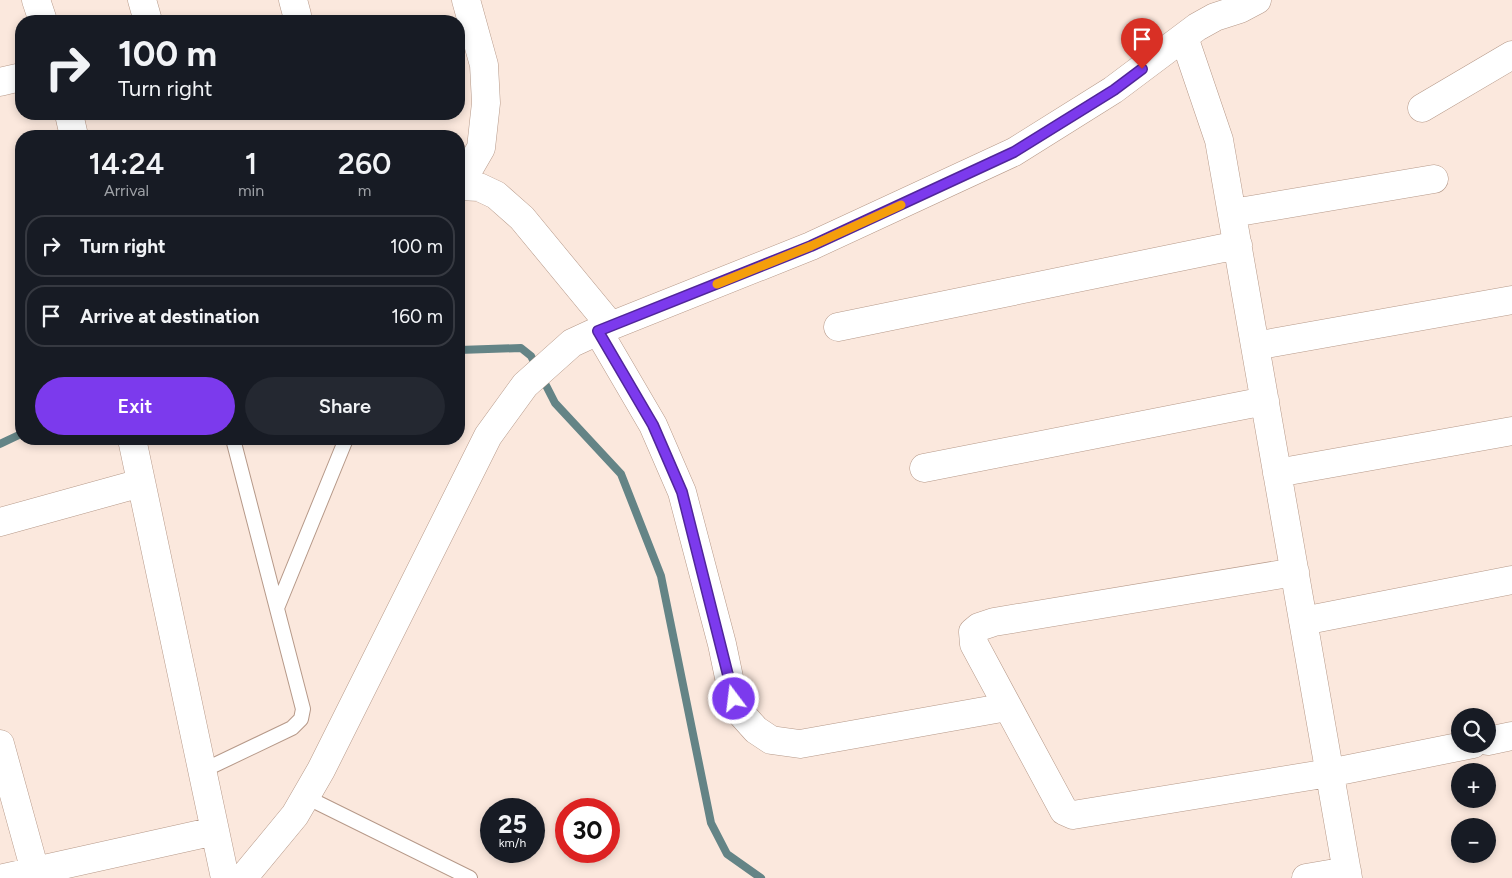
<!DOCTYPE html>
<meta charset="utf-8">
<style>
body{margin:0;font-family:Figtree,sans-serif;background:#242831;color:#f1f3f6;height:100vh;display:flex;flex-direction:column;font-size:19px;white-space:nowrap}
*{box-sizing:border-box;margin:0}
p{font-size:16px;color:#9ea1a6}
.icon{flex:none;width:28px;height:28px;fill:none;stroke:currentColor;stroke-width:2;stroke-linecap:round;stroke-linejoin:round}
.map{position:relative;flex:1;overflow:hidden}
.drawer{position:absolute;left:15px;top:130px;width:450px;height:315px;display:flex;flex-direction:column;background:#171b24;border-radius:20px;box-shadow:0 2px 8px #0003}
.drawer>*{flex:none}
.hud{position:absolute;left:15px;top:15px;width:450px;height:105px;border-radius:20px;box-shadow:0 2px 8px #0003;background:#171b24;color:#f1f3f6;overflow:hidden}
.controls{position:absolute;left:1451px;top:708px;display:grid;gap:10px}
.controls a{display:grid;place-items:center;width:45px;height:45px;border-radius:50%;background:#171b24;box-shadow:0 2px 8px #0003;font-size:25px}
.speed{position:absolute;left:480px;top:798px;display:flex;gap:10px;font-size:25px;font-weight:700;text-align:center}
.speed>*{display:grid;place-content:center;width:65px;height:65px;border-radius:50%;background:#171b24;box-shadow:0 2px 8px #0003;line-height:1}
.speed small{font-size:12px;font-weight:400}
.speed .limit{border:8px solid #d22;background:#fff;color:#111}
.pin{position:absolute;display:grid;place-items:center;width:42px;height:42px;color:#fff;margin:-51px -21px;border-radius:50% 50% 50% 0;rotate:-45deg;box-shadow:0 0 5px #0007}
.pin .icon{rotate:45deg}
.me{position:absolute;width:55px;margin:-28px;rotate:345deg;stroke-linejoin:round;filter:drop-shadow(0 0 4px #0008)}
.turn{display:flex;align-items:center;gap:18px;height:105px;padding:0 20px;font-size:22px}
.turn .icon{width:65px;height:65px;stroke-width:2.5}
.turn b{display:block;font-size:35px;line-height:42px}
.eta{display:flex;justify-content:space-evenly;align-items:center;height:85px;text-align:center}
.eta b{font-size:30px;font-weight:600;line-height:35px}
.cta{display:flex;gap:10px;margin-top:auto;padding:10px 20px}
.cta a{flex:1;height:58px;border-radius:30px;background:#7c3aed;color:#fff;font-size:20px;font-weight:600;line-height:58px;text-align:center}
.cta a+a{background:#242831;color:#f1f3f6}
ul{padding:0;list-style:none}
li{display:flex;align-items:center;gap:15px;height:62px;margin:0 10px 8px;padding:0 10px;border:2px solid #363941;border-radius:20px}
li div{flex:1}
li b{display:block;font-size:19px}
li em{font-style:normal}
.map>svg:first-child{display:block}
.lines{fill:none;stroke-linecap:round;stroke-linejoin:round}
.stream{stroke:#648486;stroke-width:8}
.lane-casing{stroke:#b69989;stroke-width:16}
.street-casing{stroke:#b69989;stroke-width:29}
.lane{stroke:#fff;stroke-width:14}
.street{stroke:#fff;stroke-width:28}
.route-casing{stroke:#51269a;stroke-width:12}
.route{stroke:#7c3aed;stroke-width:9}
.slow{stroke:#f59e0b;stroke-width:9}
</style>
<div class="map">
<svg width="1512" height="878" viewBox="0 0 1512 878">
<rect width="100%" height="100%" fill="#fbe8dd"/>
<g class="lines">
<path class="stream" d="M459,350L521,348L531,356L555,403L621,474L661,576L711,823L727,854L761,878
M0,444L21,434"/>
<defs>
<path id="lane" d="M277,608L346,439
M202,771L292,728L301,719L303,709L233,439
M306,797L470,878"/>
<path id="street" d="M36,0L43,21
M142,0L148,21
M293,0L297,15
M1184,37L1219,140L1348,878
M0,82L21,77
M1422,108L1512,55
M69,114L74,136
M459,186L479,187L496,195L522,218L611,326
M459,186L481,148L486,103L484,65L466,0
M1233,213L1434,179
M838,327L1238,245
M598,331L653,425L682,492L722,644L731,687L738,710L756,730L771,740L800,744L1007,707
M1255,346L1512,300
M132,439L225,878
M924,468L1265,401
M1277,473L1512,431
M0,522L141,483
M1295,572L994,622L979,627L973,632L974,644L1064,811L1073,815L1329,773L1473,744
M1303,621L1512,580
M1488,741L1512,736
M0,744L35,871
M4,878L215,831
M243,878L295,815L321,770L488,436L525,385L572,343L598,331L811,246L1014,152L1113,90L1197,27L1215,17L1240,9L1257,0
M1306,878L1347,871"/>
</defs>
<use href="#lane" class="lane-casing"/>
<use href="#street" class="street-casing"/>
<use href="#lane" class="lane"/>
<use href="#street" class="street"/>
</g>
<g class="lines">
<defs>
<path id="route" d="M734,699L682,492L653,425L598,331L811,246L1014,152L1114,90L1142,69"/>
</defs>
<use href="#route" class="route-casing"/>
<use href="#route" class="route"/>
<path class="slow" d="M717,284L811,246L901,205"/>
</g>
</svg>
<div class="controls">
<a><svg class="icon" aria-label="search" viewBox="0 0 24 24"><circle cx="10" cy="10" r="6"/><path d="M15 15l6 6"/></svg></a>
<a>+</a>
<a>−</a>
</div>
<div class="speed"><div>25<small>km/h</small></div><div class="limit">30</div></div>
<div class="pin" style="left:1142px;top:69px;background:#d93025"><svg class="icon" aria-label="arrive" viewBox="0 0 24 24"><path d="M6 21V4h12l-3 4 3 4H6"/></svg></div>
<svg class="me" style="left:734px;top:699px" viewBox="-20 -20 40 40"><circle r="17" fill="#7c3aed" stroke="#fff" stroke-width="3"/><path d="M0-11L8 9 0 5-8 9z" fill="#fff"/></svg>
<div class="hud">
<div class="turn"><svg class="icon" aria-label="right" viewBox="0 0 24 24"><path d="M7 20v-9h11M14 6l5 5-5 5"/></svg><div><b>100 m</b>Turn right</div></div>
</div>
<section class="drawer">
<div class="eta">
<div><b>14:24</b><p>Arrival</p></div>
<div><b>1</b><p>min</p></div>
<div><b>260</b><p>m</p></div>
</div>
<ul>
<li><svg class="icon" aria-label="right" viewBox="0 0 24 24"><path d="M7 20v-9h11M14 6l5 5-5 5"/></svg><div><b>Turn right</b></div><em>100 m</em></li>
<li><svg class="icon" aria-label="arrive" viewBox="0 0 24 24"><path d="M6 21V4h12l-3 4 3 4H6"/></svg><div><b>Arrive at destination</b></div><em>160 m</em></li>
</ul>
<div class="cta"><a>Exit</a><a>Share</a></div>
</section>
</div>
